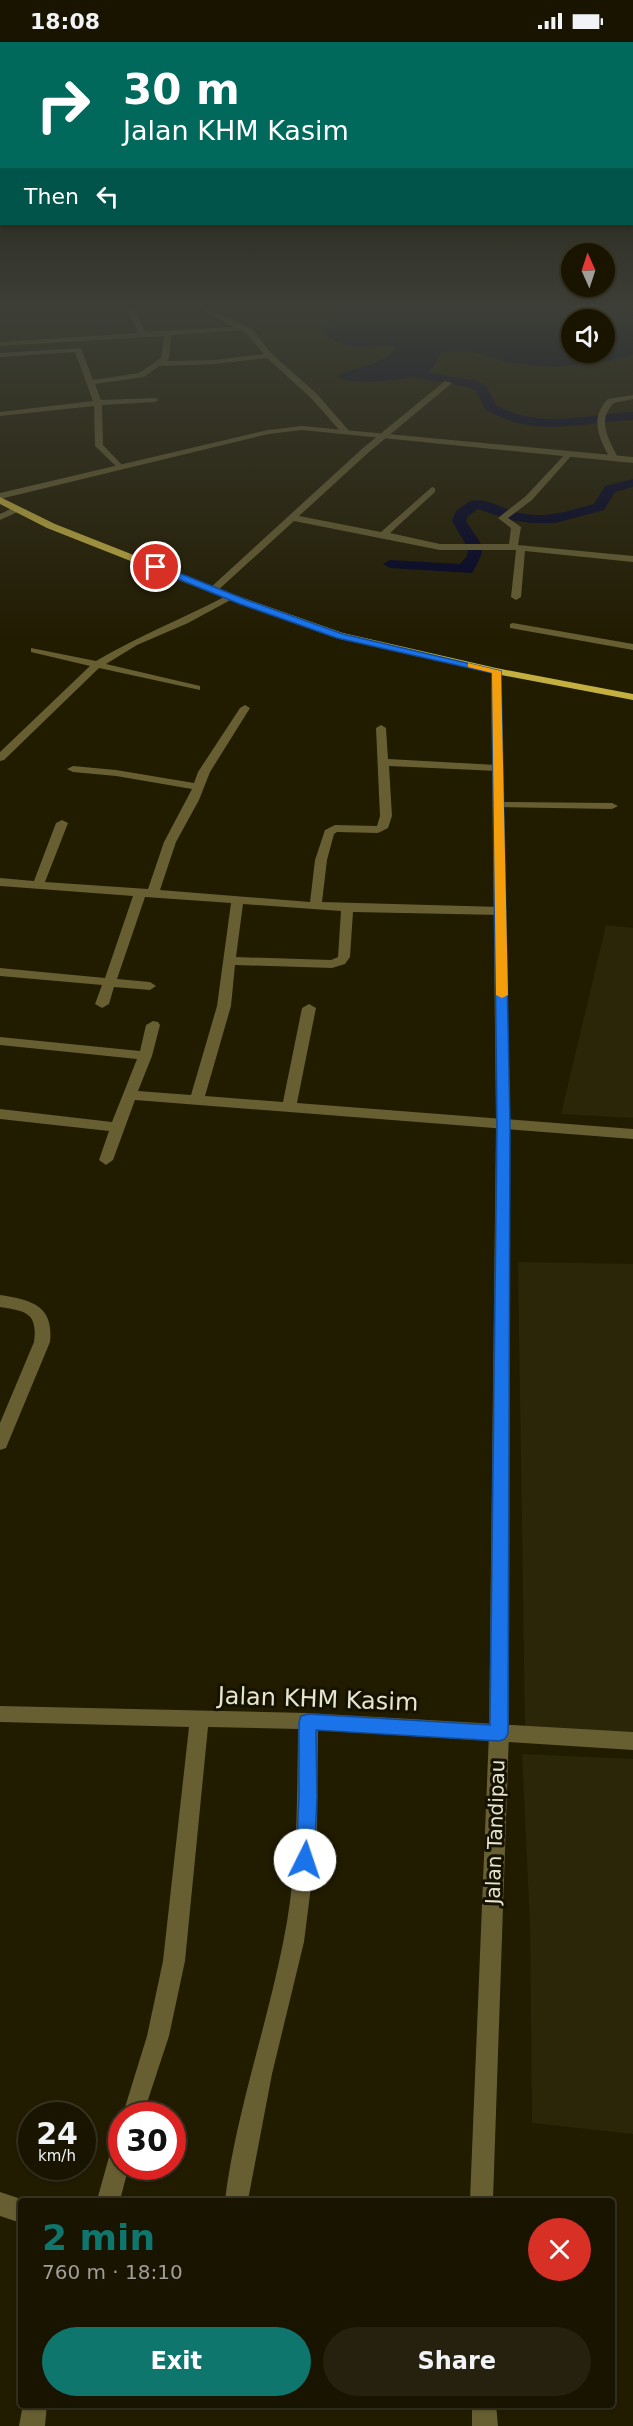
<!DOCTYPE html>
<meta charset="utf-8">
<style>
body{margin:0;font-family:"DejaVu Sans",sans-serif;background:#26210f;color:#f1f3f6;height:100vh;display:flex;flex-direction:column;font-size:22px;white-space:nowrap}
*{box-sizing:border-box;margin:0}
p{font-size:20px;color:#9f9e99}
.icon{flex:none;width:33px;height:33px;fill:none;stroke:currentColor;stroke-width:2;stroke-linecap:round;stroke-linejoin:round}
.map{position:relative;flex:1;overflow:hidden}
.details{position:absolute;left:18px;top:2156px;width:597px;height:210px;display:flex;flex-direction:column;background:#191400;border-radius:6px;box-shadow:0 2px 4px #0004,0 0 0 2px #373322}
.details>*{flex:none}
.guide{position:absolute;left:0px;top:0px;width:633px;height:183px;box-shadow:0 2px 4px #0004,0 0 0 2px #373322;background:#00695c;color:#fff;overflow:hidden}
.needle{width:39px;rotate:357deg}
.controls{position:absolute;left:561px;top:201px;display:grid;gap:12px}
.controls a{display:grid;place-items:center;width:54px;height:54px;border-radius:50%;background:#191400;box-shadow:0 2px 4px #0004,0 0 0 2px #373322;font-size:30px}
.speed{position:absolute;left:18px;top:2060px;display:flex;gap:12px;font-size:30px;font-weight:700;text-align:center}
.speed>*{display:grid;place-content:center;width:78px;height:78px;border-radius:50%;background:#191400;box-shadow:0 2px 4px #0004,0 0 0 2px #373322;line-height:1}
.speed small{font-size:15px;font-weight:400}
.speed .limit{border:9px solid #d22;background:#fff;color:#111}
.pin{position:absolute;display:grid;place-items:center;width:51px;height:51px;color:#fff;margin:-26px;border:3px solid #fff;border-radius:50%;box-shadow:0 2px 6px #0007}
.me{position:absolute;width:66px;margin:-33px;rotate:4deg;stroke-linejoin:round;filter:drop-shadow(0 0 4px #0008)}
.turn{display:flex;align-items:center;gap:21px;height:126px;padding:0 24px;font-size:27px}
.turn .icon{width:78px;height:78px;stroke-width:2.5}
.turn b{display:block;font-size:42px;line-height:51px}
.then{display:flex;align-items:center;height:57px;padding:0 24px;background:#0003;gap:12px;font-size:22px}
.round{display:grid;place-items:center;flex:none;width:63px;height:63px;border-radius:32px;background:#26210f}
.summary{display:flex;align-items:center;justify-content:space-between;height:102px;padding:0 24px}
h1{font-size:36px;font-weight:700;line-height:45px;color:#0f766e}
.primary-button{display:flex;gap:12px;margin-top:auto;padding:12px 24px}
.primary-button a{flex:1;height:69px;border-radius:36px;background:#0f766e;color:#fff;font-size:24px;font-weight:700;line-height:69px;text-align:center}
.primary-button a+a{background:#26210f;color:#f1f3f6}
.status{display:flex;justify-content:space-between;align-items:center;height:42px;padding:0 30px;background:#191400;direction:ltr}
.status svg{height:16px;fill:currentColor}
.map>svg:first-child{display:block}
.built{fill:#2b2608}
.water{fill:#010227;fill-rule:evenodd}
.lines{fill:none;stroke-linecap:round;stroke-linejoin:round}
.canal{fill:#010227;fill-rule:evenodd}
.minor{fill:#675e32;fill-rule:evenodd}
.tertiary{fill:#675e32;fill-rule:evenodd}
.trunk{fill:#c4b040;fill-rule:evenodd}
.route{fill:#1a73e8;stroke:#114b97;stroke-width:1.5}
.slow{fill:#f59e0b}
.labels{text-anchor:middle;stroke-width:6;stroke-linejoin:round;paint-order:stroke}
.street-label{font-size:20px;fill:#e7e4d2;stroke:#161200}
.near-street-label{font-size:24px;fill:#e7e4d2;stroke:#161200}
</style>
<div class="status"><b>18:08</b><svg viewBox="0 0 49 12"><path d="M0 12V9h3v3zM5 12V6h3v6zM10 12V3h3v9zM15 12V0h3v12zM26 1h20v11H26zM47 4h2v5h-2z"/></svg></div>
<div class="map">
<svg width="633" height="2384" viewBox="0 0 633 2384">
<rect width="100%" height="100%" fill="#211b00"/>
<path class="built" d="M606,883L633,886V1076L561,1072Z
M518,1220L633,1222V1692L525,1687Z
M522,1712L633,1717V2092L532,2081L530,1882Z"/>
<path class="water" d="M318,267H633V312L609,319L554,325L509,321L471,309L442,310C438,316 435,325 428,329C413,339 351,344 336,334C354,324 386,324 397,304C366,302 348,313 322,289L334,283ZM572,278H604V310H572Z"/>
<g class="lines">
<path class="canal" d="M418,328L477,339L486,344L496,363C540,388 585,372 633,370V378C580,380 537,397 486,368L476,349L469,345L414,335L412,332L414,329Z
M633,437V445L615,450L604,468L555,481H532L510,478L478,467L468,474L466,479C483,507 489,501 472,531L390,526L383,522L390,518L460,522L467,514L468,506L452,479L456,469L470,459C488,455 503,468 520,471C545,477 569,469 594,462L605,444Z"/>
<path class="minor" d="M122,267L135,269L146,290L234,285L199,267H209L252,287L272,312L317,352L350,390L343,392L311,356L267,316L215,322L159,324L144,335L95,342L101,358L155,356L159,358L155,360L102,363L103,403L123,424L119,427L95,404L94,364L0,374V370L93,359L75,310L0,315V311L81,306L93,338L139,331L161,316L164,294L0,304V300L139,291L129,272ZM242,288L246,291L264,312L215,318L166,319L169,317L171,293Z
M445,339L452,341L369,410L299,474L381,490L432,445L435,446V450L390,491L440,502H509L511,486L498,476L526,454L568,409L572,412L571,414L532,458L508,476L521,485L518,503L633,514V520L525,509L521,555L516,558L511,555L516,508H440L294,479L216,550H210V546L363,406Z
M633,353V357L614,361C596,378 609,398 618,416L611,418C599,397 589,376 608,357Z
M17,464L21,467L20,469L0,478V472Z
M228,553L236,555L188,581L137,603L106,622L200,644V648L99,626L4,718L0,719V710L90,624L31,610V606L96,619C138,594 184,576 228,553Z
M513,581L633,602V608L510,586V582Z
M245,663L250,666L210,730L199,758L176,800L160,848L310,860L315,818L325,788L335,783L377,784L380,774L376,686L381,683L386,686L388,717L497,723L503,726L497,729L389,724L392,774L388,786L378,791L337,790L334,792L327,818L322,860L501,865L507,869L501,873L353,870L350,915L345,922L332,926L235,923L231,964L205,1054L283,1060L302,966L309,962L316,966L297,1061L633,1087V1097L135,1058L113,1118L106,1123L99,1118L109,1089L0,1077V1067L112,1080L137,1017L0,1003V995L140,1009L146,983L153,979L158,980L160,983L152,1014L138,1049L191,1053L217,964L231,861L145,855L117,937L150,940L156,944L150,948L114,945L109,962L102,966L95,962L102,943L0,934V926L105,936L133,854L0,844V836L34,839L56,781L62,778L68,781L45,840L148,847L164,800L192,747L116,734L73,730L67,727L73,724L116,728L194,741L198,730L240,666ZM243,862L341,869L338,915L331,918L236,915Z
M498,760L612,761L618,764L612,767L494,765L492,763Z
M0,1253C31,1258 54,1263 50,1300L8,1401L6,1406L0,1408V1381L34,1300C38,1271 26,1269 0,1265Z
M0,1664L308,1671L633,1690V1708L318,1688L317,1797L304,1900L272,2032L248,2158H225C236,2071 266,1987 283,1901C298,1830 297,1759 298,1687L208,1685L185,1919L169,1994L143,2073L122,2075L147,1994L163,1919L189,1685L0,1680Z
M122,2097V2124H129L120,2158H97L111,2108L114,2100Z
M0,2150L24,2158H21V2181L0,2174Z
M23,2362H47L45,2384H19Z"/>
<path class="tertiary" d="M302,384L633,415V421L302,388L268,392L0,457V451L268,388Z
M496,626L501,629L510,1083L509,1691L493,2158H470L489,1691L496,1083L491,629Z
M472,2362H496L498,2384H472Z"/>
<path class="trunk" d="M0,455L55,482L235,553L343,591L496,626L633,652V658L496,632L336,596L227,557L47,486L0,462Z"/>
</g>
<linearGradient id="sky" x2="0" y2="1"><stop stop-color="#120f00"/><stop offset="0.44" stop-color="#3d3f37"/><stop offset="1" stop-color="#3d3f37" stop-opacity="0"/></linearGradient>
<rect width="633" height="601" fill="url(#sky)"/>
<path class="route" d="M153,523H159L247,558L343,592L501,629L510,1083L508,1691L505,1697L499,1699L316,1688L317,1755L314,1818L311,1824L305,1826L298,1824L296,1818L299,1755V1680L301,1674L308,1672L490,1683L497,1083L492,631L337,596L240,562L153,527Z"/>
<path class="slow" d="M468,621L501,629L508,953L502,956L496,953L492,631L468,625Z"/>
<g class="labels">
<g class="street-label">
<text transform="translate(495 1790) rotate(-88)" y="7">Jalan Tandipau</text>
</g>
<g class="near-street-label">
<text transform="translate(318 1657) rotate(2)" y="8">Jalan KHM Kasim</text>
</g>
</g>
</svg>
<div class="controls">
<a><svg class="needle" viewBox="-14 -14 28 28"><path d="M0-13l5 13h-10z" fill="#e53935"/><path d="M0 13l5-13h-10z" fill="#9f9e99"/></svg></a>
<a><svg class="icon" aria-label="sound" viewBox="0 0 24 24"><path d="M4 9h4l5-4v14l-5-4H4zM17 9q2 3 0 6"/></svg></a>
</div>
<div class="speed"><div>24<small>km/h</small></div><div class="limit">30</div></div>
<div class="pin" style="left:156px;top:525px;background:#d93025"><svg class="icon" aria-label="arrive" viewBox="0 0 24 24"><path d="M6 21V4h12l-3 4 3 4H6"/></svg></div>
<svg class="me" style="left:305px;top:1818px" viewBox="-20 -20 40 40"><circle r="19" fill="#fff"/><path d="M0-13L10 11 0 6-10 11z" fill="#1a73e8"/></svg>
<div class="guide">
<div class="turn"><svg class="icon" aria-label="right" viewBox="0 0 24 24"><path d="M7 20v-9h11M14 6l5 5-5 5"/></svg><div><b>30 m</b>Jalan KHM Kasim</div></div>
<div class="then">Then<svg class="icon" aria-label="left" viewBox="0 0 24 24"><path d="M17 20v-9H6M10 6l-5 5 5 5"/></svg></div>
</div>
<section class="details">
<div class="summary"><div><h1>2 min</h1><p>760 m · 18:10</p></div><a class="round" style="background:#d93025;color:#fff"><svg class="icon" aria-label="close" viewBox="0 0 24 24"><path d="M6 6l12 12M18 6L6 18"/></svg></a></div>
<div class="primary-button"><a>Exit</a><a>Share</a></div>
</section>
</div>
